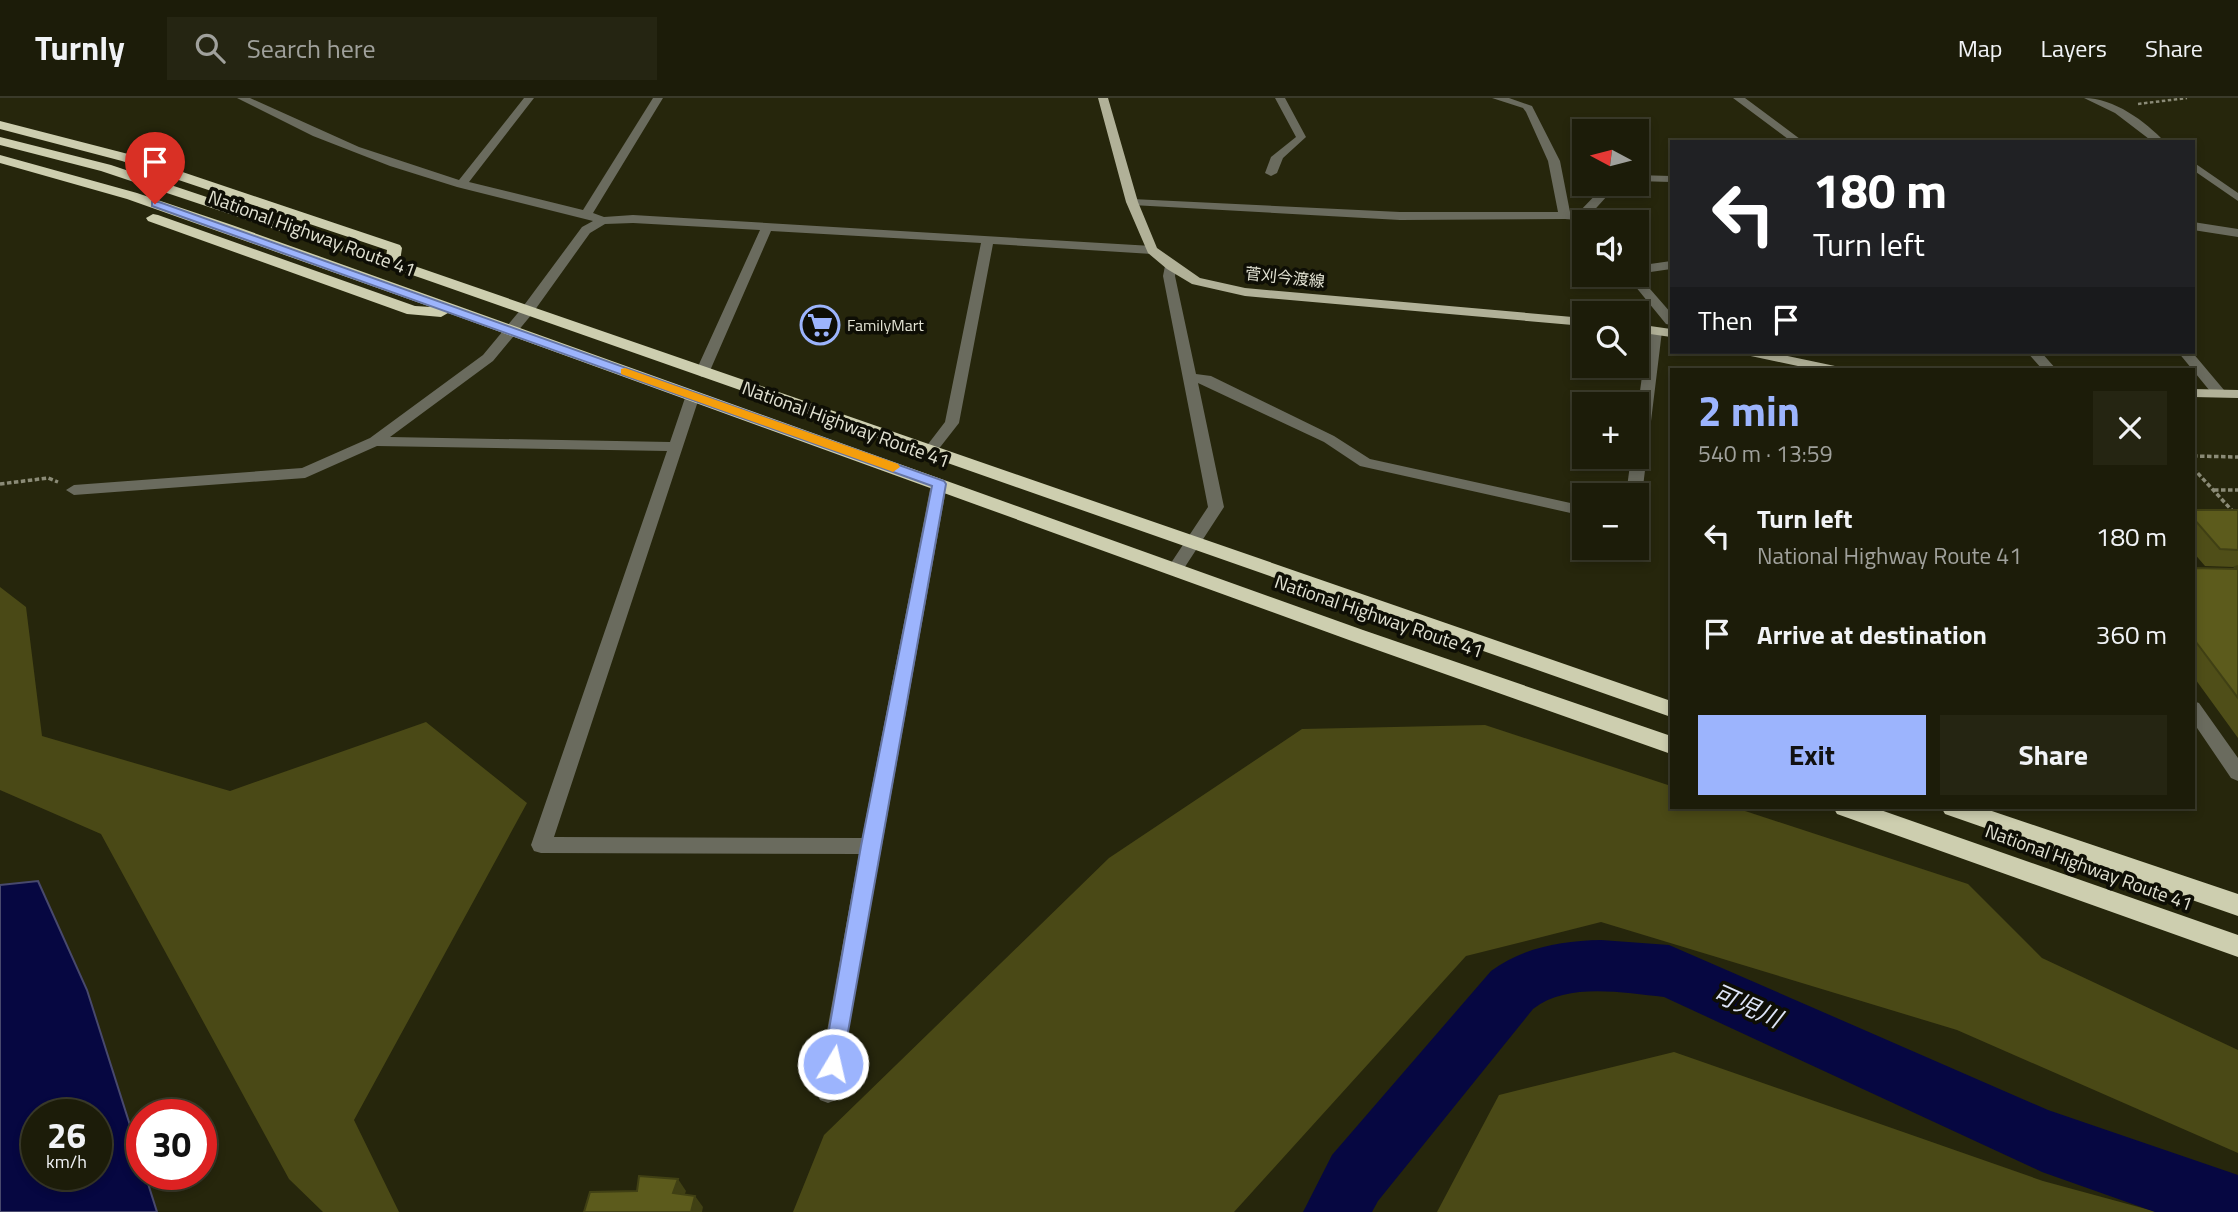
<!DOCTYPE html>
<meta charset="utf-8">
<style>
body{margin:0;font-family:"Titillium Web","Noto Sans JP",sans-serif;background:#252512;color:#f1f3f6;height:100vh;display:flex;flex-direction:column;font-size:26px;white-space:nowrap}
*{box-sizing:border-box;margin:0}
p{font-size:23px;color:#a0a19c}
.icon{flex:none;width:38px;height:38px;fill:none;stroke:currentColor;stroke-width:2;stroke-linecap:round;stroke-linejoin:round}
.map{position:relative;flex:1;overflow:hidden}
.sheet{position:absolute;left:1670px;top:270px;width:525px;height:441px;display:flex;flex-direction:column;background:#1c1c09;border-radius:0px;box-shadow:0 4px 10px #0003,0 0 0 2px #3a3a2a}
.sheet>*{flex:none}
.top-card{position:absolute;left:1670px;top:42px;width:525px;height:214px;border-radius:0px;box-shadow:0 4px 10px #0003,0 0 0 2px #3a3a2a;background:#202124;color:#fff;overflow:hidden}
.needle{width:46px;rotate:277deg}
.fabs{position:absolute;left:1572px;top:21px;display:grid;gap:14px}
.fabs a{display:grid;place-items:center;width:77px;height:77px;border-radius:0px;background:#1c1c09;box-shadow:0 4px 10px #0003,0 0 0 2px #3a3a2a;font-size:35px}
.speed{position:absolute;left:21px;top:1001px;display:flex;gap:14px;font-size:35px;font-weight:700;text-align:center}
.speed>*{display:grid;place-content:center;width:91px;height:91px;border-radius:50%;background:#1c1c09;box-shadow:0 4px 10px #0003,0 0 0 2px #3a3a2a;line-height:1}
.speed small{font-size:18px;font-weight:400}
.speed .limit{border:10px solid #d22;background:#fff;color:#111}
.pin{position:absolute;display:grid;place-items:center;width:60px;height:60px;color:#fff;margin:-72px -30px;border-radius:50% 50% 50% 0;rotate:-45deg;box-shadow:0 0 7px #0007}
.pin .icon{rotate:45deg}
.me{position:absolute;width:77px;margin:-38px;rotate:9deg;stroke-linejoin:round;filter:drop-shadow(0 0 5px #0008)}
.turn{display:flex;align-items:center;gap:24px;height:147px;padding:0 28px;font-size:32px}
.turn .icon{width:91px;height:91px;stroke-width:2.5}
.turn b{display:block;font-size:49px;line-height:60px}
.then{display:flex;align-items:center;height:66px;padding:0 28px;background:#0003;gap:14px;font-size:26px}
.round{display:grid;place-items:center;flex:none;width:74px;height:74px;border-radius:0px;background:#252512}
.overview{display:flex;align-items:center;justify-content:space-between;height:119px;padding:0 28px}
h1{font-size:42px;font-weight:700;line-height:52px;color:#9cb4fd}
.button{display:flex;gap:14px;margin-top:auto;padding:14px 28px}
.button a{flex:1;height:80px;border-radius:0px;background:#9cb4fd;color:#111;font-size:28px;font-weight:700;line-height:80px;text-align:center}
.button a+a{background:#252512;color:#f1f3f6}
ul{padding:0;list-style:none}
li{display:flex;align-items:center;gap:21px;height:98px;padding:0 28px}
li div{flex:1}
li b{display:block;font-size:26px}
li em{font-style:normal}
header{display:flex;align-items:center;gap:42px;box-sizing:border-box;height:98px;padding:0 35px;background:#1c1c09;border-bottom:2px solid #3a3a2a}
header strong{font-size:33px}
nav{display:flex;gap:38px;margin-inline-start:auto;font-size:24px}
.search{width:490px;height:63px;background:#252512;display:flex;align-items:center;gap:18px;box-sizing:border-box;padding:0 24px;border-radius:0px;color:#a0a19c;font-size:26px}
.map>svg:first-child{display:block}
.green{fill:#4a4916}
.water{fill:#060741;stroke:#48496d;stroke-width:2;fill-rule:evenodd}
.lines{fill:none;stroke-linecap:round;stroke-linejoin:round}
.river{fill:#060741;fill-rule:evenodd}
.path-far1{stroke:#8b8b77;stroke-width:2.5;stroke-dasharray:3.5 2.5;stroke-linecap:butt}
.path{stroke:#8b8b77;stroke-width:3.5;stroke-dasharray:4.5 2.5;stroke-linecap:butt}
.minor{fill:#6a6b5e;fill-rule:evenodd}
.major{fill:#b1b198;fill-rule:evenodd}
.highway{fill:#cdceaf;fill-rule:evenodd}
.wall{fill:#4f4e18}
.shaded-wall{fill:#404014}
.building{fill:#5c5b1c;stroke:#404014;stroke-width:2}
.route{fill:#9cb4fd;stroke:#6575a4;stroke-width:2}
.slow{fill:#f59e0b}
.labels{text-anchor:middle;stroke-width:7;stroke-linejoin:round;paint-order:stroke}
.far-street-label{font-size:16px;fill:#e2e2d3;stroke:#0e0e05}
.far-poi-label{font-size:16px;fill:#e2e2d3;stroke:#0e0e05;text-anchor:start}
.street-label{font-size:19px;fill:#e2e2d3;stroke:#0e0e05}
.near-water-label{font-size:24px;font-style:italic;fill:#dde4f7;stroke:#0e0e05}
</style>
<header>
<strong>Turnly</strong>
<div class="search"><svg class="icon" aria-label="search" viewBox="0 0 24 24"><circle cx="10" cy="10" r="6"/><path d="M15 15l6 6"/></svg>Search here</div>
<nav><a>Map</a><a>Layers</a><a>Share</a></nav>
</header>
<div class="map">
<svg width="2238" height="1114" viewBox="0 0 2238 1114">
<rect width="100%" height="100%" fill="#26260c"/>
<path class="green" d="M0,489L26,509L42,638L230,693L426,624L527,705L354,1022L399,1114H323L289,1081L101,736L0,692Z
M1485,627L1671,688V709H1733L1968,786L2042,860L2238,952V1055L1957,932L1601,824L1466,858L1234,1114H793L824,1037L1109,760L1302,631Z
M1674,954L2043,1083L2157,1114H1437L1499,997Z"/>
<path class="water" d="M38,783L87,892L142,1065V1076H145L157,1114H0V787ZM37,1017H96V1076H37Z"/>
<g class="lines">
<path class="river" d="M1601,842L1669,847L2048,1012L2238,1077V1114H2155L2042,1074L1664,899C1622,895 1568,884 1533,911L1378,1103L1372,1114H1303L1332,1057L1491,873C1524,849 1561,843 1601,842Z"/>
<path class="path-far1" d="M2138,6L2187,0"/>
<path class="path" d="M2193,358L2238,359
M2193,370L2238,419
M0,386L48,380L58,384
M2214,392H2238"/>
<path class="minor" d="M237,0H250L359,49L459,82L524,0H534L469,84L583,112L653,0H663L593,115L604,119L633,117L1152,148L1158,152L1152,156L993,146L959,325L934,357L929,359L922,354L945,324L981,145L771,133L709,275L702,279L695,275L760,132L633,125L605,126L590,135L532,216L493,263L390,339L670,344L686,297L693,293L700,297L554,739L862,740L931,386L934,383H944L947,386L836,1002L828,1005L820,1002L816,994L859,756L541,755L534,753L531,747L667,353L377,348L305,380L74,397L66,392L74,387L302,370L370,340L483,257L522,210L582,129L593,123L457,89L390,68L313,38Z
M1275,0H1285L1306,39L1283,60L1277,75L1271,78L1265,75L1271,59L1296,39Z
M1492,0H1509L1532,8L1560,63L1570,114L1578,115L1606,86H1618L1588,119L1592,124H1584V127L1577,122L1565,121L1400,122L1132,107L1126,104L1132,101L1400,114H1558L1548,63L1526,14L1523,10Z
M1733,0H1745L1804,44H1792Z
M2084,0C2114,0 2145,23 2165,44H2153L2115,15Z
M2193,64L2238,95V103L2193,72Z
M1636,77L1671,78V84L1636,83Z
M2193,124L2238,131V139L2193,132Z
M1671,163V171L1637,176L1671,215V227L1666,226L1626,177H1636V168Z
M1171,164L1177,168L1175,178L1196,276L1211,278L1334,338L1370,361L1584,408V418L1360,368L1324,344L1198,285L1224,409L1181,475H1169L1167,471L1208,409L1163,178L1165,168Z
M1655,229L1662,233L1642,397L1636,401V397H1626L1631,359H1636V323L1648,233Z
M2027,254H2041L2056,271H2042Z
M2178,254H2192L2224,292V298H2214Z
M2193,603L2199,605L2238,660V683L2231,680L2193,624Z"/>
<path class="major" d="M1098,0H1108L1138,104L1157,150L1200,180L1245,190L1584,220V228L1245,198L1192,186L1167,171L1148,155L1126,104Z
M1636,226L1671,231V239L1636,234Z
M1744,254H1769L1835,268L1837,271H1812L1746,257Z
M2193,291L2238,292V300L2193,299Z"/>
<path class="highway" d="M0,23L132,57L400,147L402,150L400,163L1671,603V619L421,180L101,73L0,47V39L111,67L386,159L387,152L122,63L0,31Z
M0,57L137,95L232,127L1363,532L1671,638V656L1349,542L448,215L441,219L407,216L148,123L146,120L153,116L158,117L415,208L431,209L127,101L0,65Z
M1833,709H1872L2238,837V859L1837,716Z
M1941,709H1980L2238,796V818L1945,716Z"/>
</g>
<path class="wall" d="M2193,412H2238V640L2193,578V470L2233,471L2234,469L2205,468L2193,454Z"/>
<path class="shaded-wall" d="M678,1081L686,1093L681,1107L673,1095Z
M695,1098L703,1109L702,1114H691Z"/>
<path class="building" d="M2193,412H2238V452L2220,451L2193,420Z
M2238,468V600L2193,540V470L2237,471L2235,469Z
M639,1078L678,1081L673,1095L695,1098L691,1114H584L590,1094L637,1093Z"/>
<path class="route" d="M152,104H159L944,383L946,386L841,973L833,976L826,973L823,966L861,748L932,388L152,108Z"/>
<path class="slow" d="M625,270L898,366L900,369L893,374L888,372L621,276V271Z"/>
<defs>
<symbol id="supermarket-ring" viewBox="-11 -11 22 22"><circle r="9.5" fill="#0e0e05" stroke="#9cb4fd" stroke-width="1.5"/><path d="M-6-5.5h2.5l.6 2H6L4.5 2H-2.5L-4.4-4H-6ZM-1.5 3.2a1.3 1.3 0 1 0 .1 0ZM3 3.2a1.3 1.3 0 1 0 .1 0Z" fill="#9cb4fd"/></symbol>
</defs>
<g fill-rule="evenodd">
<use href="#supermarket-ring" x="798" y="205" width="44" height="44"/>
</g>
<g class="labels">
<g class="far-street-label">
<text transform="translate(1285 179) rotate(6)" y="6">菅刈今渡線</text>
</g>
<g class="far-poi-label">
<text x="847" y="233">FamilyMart</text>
</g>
<g class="street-label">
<text transform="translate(312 135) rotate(20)" y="7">National Highway Route 41</text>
<text transform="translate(846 326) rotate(20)" y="7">National Highway Route 41</text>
<text transform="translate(1379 518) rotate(19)" y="7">National Highway Route 41</text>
<text transform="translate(2089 769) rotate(20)" y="7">National Highway Route 41</text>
</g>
<g class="near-water-label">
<text transform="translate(1747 908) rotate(24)" y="8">可児川</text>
</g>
</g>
</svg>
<div class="fabs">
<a><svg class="needle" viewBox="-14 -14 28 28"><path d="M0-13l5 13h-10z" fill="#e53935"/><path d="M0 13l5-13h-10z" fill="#a0a19c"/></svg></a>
<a><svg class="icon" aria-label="sound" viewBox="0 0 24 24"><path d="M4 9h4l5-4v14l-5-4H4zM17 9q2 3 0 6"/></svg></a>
<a><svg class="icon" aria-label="search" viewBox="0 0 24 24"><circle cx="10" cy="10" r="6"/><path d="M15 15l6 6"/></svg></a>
<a>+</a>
<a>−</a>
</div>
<div class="speed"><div>26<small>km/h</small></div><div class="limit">30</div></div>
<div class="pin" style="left:155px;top:106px;background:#d93025"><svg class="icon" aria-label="arrive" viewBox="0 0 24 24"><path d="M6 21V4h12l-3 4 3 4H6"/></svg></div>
<svg class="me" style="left:833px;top:966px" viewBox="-20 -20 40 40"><circle r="17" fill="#9cb4fd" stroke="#fff" stroke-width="3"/><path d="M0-11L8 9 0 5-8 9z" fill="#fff"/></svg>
<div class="top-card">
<div class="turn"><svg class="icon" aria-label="left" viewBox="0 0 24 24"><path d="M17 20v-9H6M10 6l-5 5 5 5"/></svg><div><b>180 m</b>Turn left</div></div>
<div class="then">Then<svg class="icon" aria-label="arrive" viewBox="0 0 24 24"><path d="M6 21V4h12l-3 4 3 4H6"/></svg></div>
</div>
<section class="sheet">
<div class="overview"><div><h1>2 min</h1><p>540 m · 13:59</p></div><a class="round"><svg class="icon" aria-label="close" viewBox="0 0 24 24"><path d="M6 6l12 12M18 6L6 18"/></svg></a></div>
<ul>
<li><svg class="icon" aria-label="left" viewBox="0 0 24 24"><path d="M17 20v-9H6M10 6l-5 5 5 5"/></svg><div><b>Turn left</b><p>National Highway Route 41</p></div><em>180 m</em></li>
<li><svg class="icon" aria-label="arrive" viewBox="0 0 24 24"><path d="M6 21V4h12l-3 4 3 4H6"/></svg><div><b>Arrive at destination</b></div><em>360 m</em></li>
</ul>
<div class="button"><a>Exit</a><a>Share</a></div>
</section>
</div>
